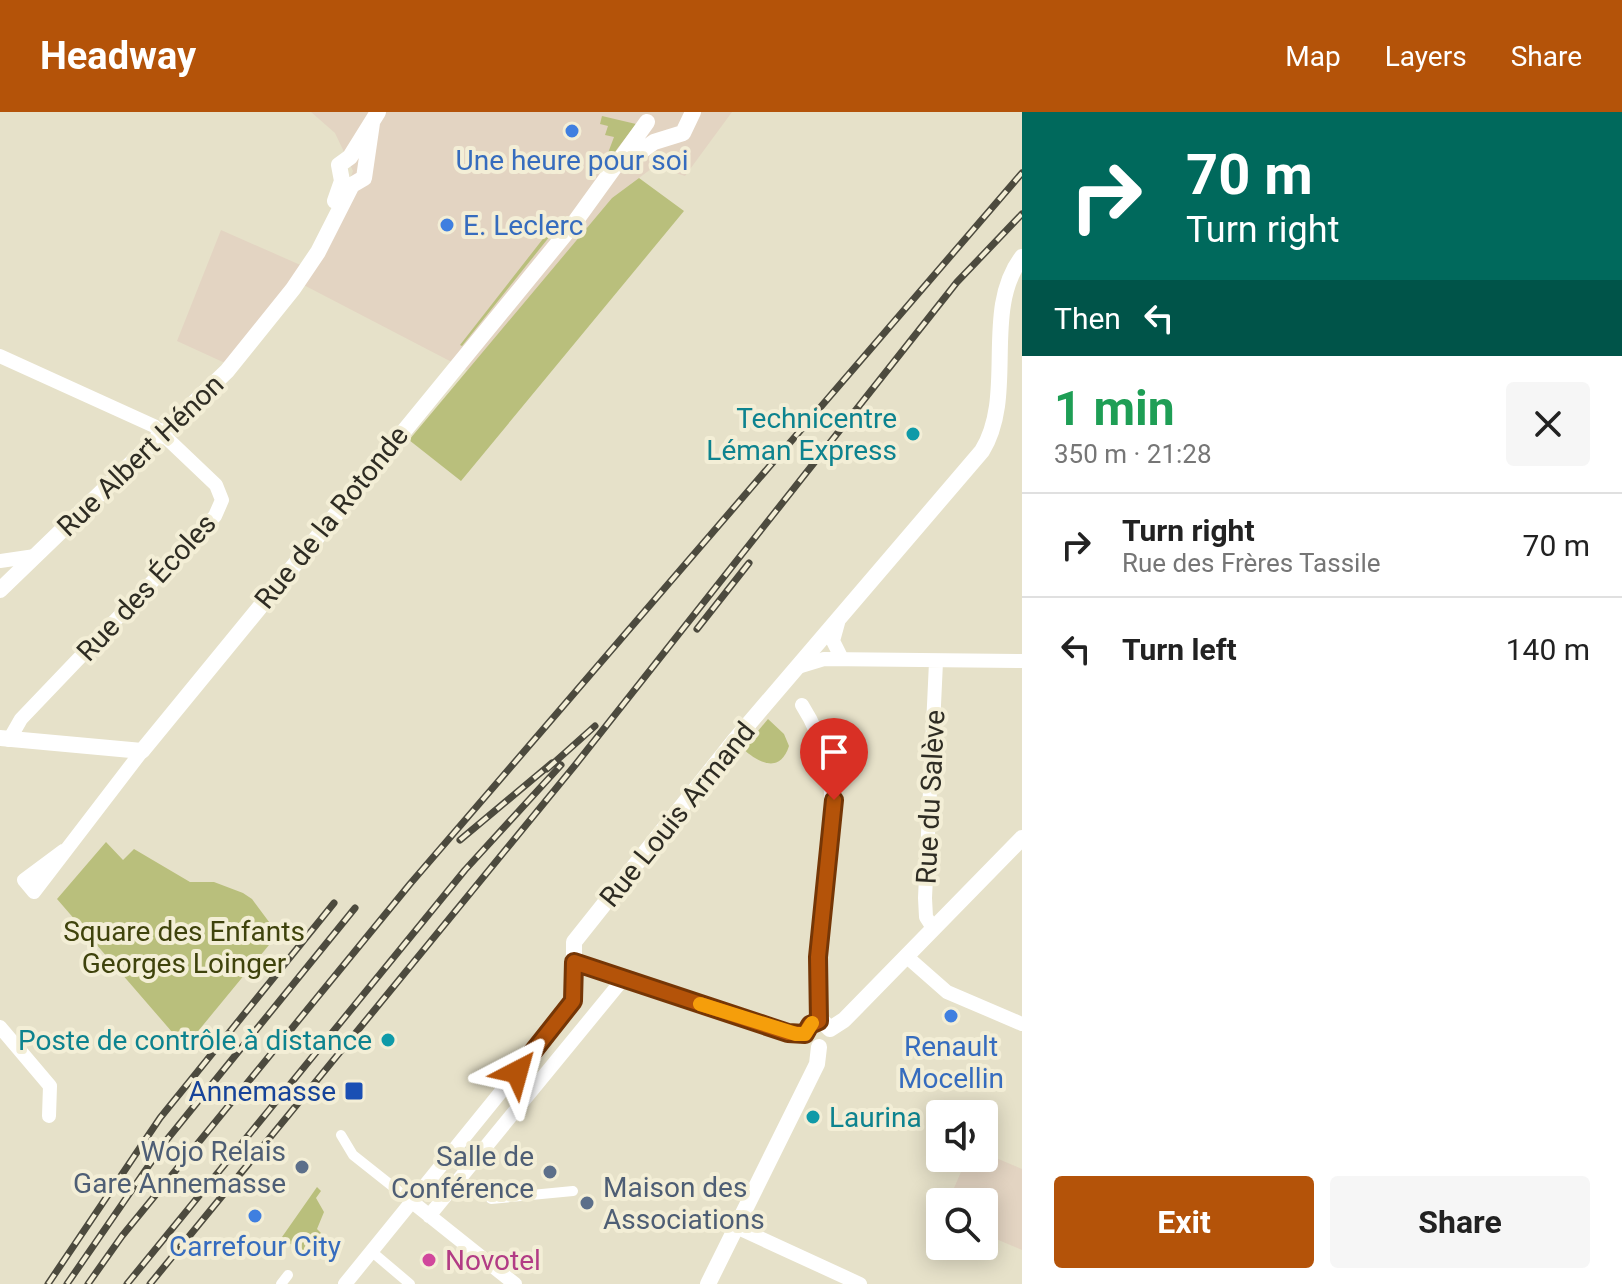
<!DOCTYPE html>
<meta charset="utf-8">
<style>
body{margin:0;font-family:Roboto,sans-serif;background:#f6f6f6;color:#222;height:100vh;display:flex;flex-direction:column;font-size:30px;white-space:nowrap}
*{box-sizing:border-box;margin:0}
p{font-size:26px;color:#767676}
.icon{flex:none;width:44px;height:44px;fill:none;stroke:currentColor;stroke-width:2;stroke-linecap:round;stroke-linejoin:round}
.map{position:relative;flex:1;overflow:hidden}
.side{display:flex;flex-direction:column;background:#fff;width:600px}
.side>*{flex:none}
.top-card{background:#00695c;color:#fff;overflow:hidden}
.buttons{position:absolute;left:926px;top:988px;display:grid;gap:16px}
.buttons a{display:grid;place-items:center;width:72px;height:72px;border-radius:8px;background:#fff;box-shadow:0 4px 20px #0003;font-size:40px}
.pin{position:absolute;display:grid;place-items:center;width:68px;height:68px;color:#fff;margin:-82px -34px;border-radius:50% 50% 50% 0;rotate:-45deg;box-shadow:0 0 8px #0007}
.pin .icon{rotate:45deg}
.me{position:absolute;width:88px;margin:-44px;rotate:39deg;stroke-linejoin:round;filter:drop-shadow(0 0 6px #0008)}
.turn{display:flex;align-items:center;gap:28px;height:168px;padding:0 32px;font-size:36px}
.turn .icon{width:104px;height:104px;stroke-width:2.5}
.turn b{display:block;font-size:56px;line-height:68px}
.then{display:flex;align-items:center;height:76px;padding:0 32px;background:#0003;gap:16px;font-size:30px}
.round{display:grid;place-items:center;flex:none;width:84px;height:84px;border-radius:8px;background:#f6f6f6}
.overview{display:flex;align-items:center;justify-content:space-between;height:136px;padding:0 32px}
h1{font-size:48px;font-weight:700;line-height:60px;color:#1e9e55}
.cta{display:flex;gap:16px;margin-top:auto;padding:16px 32px}
.cta a{flex:1;height:92px;border-radius:8px;background:#b45309;color:#fff;font-size:32px;font-weight:700;line-height:92px;text-align:center}
.cta a+a{background:#f6f6f6;color:#222}
ul{padding:0;list-style:none}
li{display:flex;align-items:center;gap:24px;height:104px;padding:0 32px;border-top:2px solid #e0e0e0}
li div{flex:1}
li b{display:block;font-size:30px}
li em{font-style:normal}
header{display:flex;align-items:center;gap:48px;box-sizing:border-box;height:112px;padding:0 40px;background:#b45309;color:#fff}
header strong{font-size:38px}
nav{display:flex;gap:44px;margin-inline-start:auto;font-size:28px}
main{display:flex;flex:1;min-height:0}
.map>svg:first-child{display:block}
.commercial{fill:#e3d4c2}
.green{fill:#b9bf7c}
.lines{fill:none;stroke-linecap:round;stroke-linejoin:round}
.pedestrian{stroke:#fff;stroke-width:10}
.minor{stroke:#fff;stroke-width:14}
.tertiary{stroke:#fff;stroke-width:16}
.rail-casing{stroke:#4c4a3e;stroke-width:7}
.rail{stroke:#f3eed6;stroke-width:4;stroke-dasharray:12;stroke-linecap:butt}
.route-casing{stroke:#753606;stroke-width:20}
.route{stroke:#b45309;stroke-width:14}
.slow{stroke:#f59e0b;stroke-width:14}
.shop-dot{fill:#3f7fe0;stroke:#f3eed6;stroke-width:3}
.culture-dot{fill:#0f9aa8;stroke:#f3eed6;stroke-width:3}
.transit-dot{fill:#1a4fb4;stroke:#f3eed6;stroke-width:3}
.service-dot{fill:#5c6f8a;stroke:#f3eed6;stroke-width:3}
.hotel-dot{fill:#d1479c;stroke:#f3eed6;stroke-width:3}
.labels{text-anchor:middle;stroke-width:8;stroke-linejoin:round;paint-order:stroke}
.shop-label{font-size:28px;fill:#366cbe;stroke:#f3eed6}
.culture-label{font-size:28px;fill:#0d838f;stroke:#f3eed6;text-anchor:end}
.street-label{font-size:28px;fill:#2e2c23;stroke:#f3eed6}
.park-label{font-size:28px;fill:#3f430c;stroke:#f3eed6}
.transit-label{font-size:28px;fill:#164399;stroke:#f3eed6;text-anchor:end}
.service-label{font-size:28px;fill:#4e5e75;stroke:#f3eed6;text-anchor:end}
.hotel-label{font-size:28px;fill:#b23c85;stroke:#f3eed6;text-anchor:start}
</style>
<header>
<strong>Headway</strong>
<nav><a>Map</a><a>Layers</a><a>Share</a></nav>
</header>
<main>
<div class="map">
<svg width="1022" height="1172" viewBox="0 0 1022 1172">
<rect width="100%" height="100%" fill="#e6e1c9"/>
<path class="commercial" d="M311,0H732L685,64L655,54L612,86L469,259L296,169L225,251L177,229L221,118L305,155L350,67L353,59L335,21Z
M984,1041L1022,1057V1138L984,1122V1090H948L967,1046H984Z"/>
<path class="green" d="M602,4L636,12L602,57L614,25L605,23L608,14L600,12Z
M639,66L684,99L461,369L409,328L612,86Z
M566,104L462,234L460,233L560,105Z
M768,607L784,622L789,634C780,662 759,651 743,637Z
M106,730L123,748L134,737L190,770H214L243,781L252,787L278,822L185,935L57,787Z
M317,1075L321,1079L316,1086L324,1100L317,1117L321,1121L303,1142L282,1125Z"/>
<g class="lines">
<path class="pedestrian" d="M341,1023L353,1043L411,1089
M491,1087L573,1079
M371,1139L410,1172
M281,1172L288,1163"/>
<path class="minor" d="M0,244L154,314L216,373L222,388L215,404L21,607L9,628
M0,449L35,444
M838,511L833,529L842,547
M801,554L824,547L1022,549
M802,593C851,669 827,751 819,835C816,860 818,884 819,909
M63,739L24,768L34,780L142,639
M933,816L926,805L925,786L936,550
M906,844L947,880L1022,912
M0,915L50,974L49,1004
M411,1089L515,1172
M429,1104L624,866
M736,1115L860,1172
M345,1172L569,896L576,879L574,850"/>
<path class="tertiary" d="M625,51L654,30L683,21L693,0
M335,89L342,69L339,53L350,45L378,0
M0,478L227,259L293,177L318,140L352,73L364,66L372,11
M0,626L142,639L572,114L647,10
M830,917L844,908L1022,726
M805,922L788,921L574,850V830L734,629L982,339C1017,282 981,199 1022,145
M805,922L815,910H823L830,917
M708,1172L817,952L819,935"/>
<defs>
<path id="rail" d="M697,517L749,451
M547,657L595,614
M460,728L552,651
M48,1172L160,1006L334,791
M67,1172L165,1030L355,796
M88,1172L122,1124L410,772L1022,61
M127,1172L465,758L561,653
M150,1172L576,652L957,170L1022,102"/>
</defs>
<use href="#rail" class="rail-casing"/>
<use href="#rail" class="rail"/>
</g>
<g class="lines">
<defs>
<path id="route" d="M517,960L573,889L574,850L788,921L805,922L810,913L819,909L818,845L834,688"/>
</defs>
<use href="#route" class="route-casing"/>
<use href="#route" class="route"/>
<path class="slow" d="M700,892L796,922H805L812,911"/>
</g>
<g class="shop-dot">
<circle cx="572" cy="19" r="8"/>
<circle cx="447" cy="113" r="8"/>
<circle cx="951" cy="904" r="8"/>
<circle cx="255" cy="1104" r="8"/>
</g>
<g class="culture-dot">
<circle cx="913" cy="322" r="8"/>
<circle cx="388" cy="928" r="8"/>
<circle cx="813" cy="1005" r="8"/>
</g>
<rect class="transit-dot" x="344" y="969" width="20" height="20" rx="4"/>
<g class="service-dot">
<circle cx="302" cy="1055" r="8"/>
<circle cx="550" cy="1060" r="8"/>
<circle cx="587" cy="1091" r="8"/>
</g>
<circle class="hotel-dot" cx="429" cy="1148" r="8"/>
<g class="labels">
<g class="shop-label">
<text x="572" y="58">Une heure pour soi</text>
<text x="463" y="123" text-anchor="start">E. Leclerc</text>
<text x="951" y="944">Renault<tspan x="951" dy="32">Mocellin</tspan></text>
<text x="255" y="1144">Carrefour City</text>
</g>
<g class="culture-label">
<text x="897" y="316">Technicentre<tspan x="897" dy="32">Léman Express</tspan></text>
<text x="372" y="938">Poste de contrôle à distance</text>
<text x="829" y="1015" text-anchor="start">Laurina</text>
</g>
<g class="street-label">
<text transform="translate(140 343) rotate(-44)" y="10">Rue Albert Hénon</text>
<text transform="translate(331 405) rotate(-51)" y="10">Rue de la Rotonde</text>
<text transform="translate(146 475) rotate(-47)" y="10">Rue des Écoles</text>
<text transform="translate(930 685) rotate(-87)" y="10">Rue du Salève</text>
<text transform="translate(677 702) rotate(-51)" y="10">Rue Louis Armand</text>
</g>
<g class="park-label">
<text x="184" y="829">Square des Enfants<tspan x="184" dy="32">Georges Loinger</tspan></text>
</g>
<g class="transit-label">
<text x="336" y="989">Annemasse</text>
</g>
<g class="service-label">
<text x="286" y="1049">Wojo Relais<tspan x="286" dy="32">Gare Annemasse</tspan></text>
<text x="534" y="1054">Salle de<tspan x="534" dy="32">Conférence</tspan></text>
<text x="603" y="1085" text-anchor="start">Maison des<tspan x="603" dy="32">Associations</tspan></text>
</g>
<g class="hotel-label">
<text x="445" y="1158">Novotel</text>
</g>
</g>
</svg>
<div class="buttons">
<a><svg class="icon" aria-label="sound" viewBox="0 0 24 24"><path d="M4 9h4l5-4v14l-5-4H4zM17 9q2 3 0 6"/></svg></a>
<a><svg class="icon" aria-label="search" viewBox="0 0 24 24"><circle cx="10" cy="10" r="6"/><path d="M15 15l6 6"/></svg></a>
</div>
<div class="pin" style="left:834px;top:688px;background:#d93025"><svg class="icon" aria-label="arrive" viewBox="0 0 24 24"><path d="M6 21V4h12l-3 4 3 4H6"/></svg></div>
<svg class="me" style="left:517px;top:960px" viewBox="-20 -20 40 40"><path d="M0-17L14 15 0 8-14 15z" fill="#b45309" stroke="#fff" stroke-width="4"/></svg>
</div>
<section class="side">
<div class="top-card">
<div class="turn"><svg class="icon" aria-label="right" viewBox="0 0 24 24"><path d="M7 20v-9h11M14 6l5 5-5 5"/></svg><div><b>70 m</b>Turn right</div></div>
<div class="then">Then<svg class="icon" aria-label="left" viewBox="0 0 24 24"><path d="M17 20v-9H6M10 6l-5 5 5 5"/></svg></div>
</div>
<div class="overview"><div><h1>1 min</h1><p>350 m · 21:28</p></div><a class="round"><svg class="icon" aria-label="close" viewBox="0 0 24 24"><path d="M6 6l12 12M18 6L6 18"/></svg></a></div>
<ul>
<li><svg class="icon" aria-label="right" viewBox="0 0 24 24"><path d="M7 20v-9h11M14 6l5 5-5 5"/></svg><div><b>Turn right</b><p>Rue des Frères Tassile</p></div><em>70 m</em></li>
<li><svg class="icon" aria-label="left" viewBox="0 0 24 24"><path d="M17 20v-9H6M10 6l-5 5 5 5"/></svg><div><b>Turn left</b></div><em>140 m</em></li>
</ul>
<div class="cta"><a>Exit</a><a>Share</a></div>
</section>
</main>
